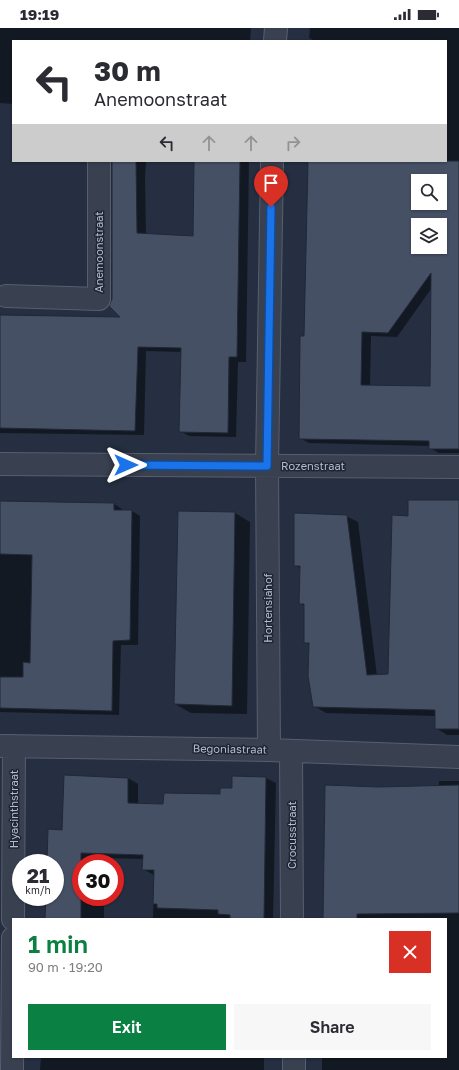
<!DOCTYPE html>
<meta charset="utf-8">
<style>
body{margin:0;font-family:"Golos Text",sans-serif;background:#f7f7f7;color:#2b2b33;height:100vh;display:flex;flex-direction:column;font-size:15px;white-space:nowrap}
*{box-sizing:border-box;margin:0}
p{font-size:13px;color:#7c7c81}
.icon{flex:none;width:22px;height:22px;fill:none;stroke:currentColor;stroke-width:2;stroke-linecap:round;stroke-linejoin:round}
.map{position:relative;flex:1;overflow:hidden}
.sheet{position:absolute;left:12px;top:890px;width:435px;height:140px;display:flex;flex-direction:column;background:#fff;border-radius:0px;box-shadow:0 1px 3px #0004}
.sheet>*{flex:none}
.banner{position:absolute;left:12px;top:12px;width:435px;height:122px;border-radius:0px;box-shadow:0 1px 3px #0004;background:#fff;color:#2b2b33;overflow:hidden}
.controls{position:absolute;left:411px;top:146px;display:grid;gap:8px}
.controls a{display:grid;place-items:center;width:36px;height:36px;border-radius:0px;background:#fff;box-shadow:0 1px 3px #0004;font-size:20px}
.speed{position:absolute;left:12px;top:826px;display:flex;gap:8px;font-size:20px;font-weight:700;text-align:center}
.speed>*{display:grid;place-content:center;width:52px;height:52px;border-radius:50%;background:#fff;box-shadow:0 1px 3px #0004;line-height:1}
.speed small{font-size:10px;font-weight:400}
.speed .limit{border:6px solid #d22;background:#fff;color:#111}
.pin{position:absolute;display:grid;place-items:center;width:34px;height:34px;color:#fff;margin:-41px -17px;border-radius:50% 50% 50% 0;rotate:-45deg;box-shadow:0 0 4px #0007}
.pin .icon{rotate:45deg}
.me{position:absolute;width:44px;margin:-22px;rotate:90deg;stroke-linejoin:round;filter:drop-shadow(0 0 3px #0008)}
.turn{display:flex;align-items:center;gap:14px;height:84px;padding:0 16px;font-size:18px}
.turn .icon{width:52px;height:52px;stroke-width:2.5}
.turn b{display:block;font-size:28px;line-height:34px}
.lanes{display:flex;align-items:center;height:38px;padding:0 16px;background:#0003;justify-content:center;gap:20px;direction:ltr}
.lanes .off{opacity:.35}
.round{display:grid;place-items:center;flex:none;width:42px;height:42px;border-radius:0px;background:#f7f7f7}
.head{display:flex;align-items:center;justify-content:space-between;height:68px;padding:0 16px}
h1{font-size:24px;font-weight:600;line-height:30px;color:#0b8043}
.primary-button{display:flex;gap:8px;margin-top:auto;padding:8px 16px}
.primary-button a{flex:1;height:46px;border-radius:0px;background:#0b8043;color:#fff;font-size:16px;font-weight:600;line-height:46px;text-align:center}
.primary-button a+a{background:#f7f7f7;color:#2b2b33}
.status{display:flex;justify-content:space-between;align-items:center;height:28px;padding:0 20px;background:#fff;direction:ltr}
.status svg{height:11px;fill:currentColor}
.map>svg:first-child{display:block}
.shadow{fill:#0007;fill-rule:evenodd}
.building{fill:#465065;stroke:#202838;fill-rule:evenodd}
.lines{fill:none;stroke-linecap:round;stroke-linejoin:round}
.minor-casing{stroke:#575f6e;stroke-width:24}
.minor{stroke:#394151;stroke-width:22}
.route-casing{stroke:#114b97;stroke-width:10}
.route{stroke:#1a73e8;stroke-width:7}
.labels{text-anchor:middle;stroke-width:3;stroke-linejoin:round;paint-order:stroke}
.street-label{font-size:11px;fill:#b6bccb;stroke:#1e2636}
</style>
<div class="status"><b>19:19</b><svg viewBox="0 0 49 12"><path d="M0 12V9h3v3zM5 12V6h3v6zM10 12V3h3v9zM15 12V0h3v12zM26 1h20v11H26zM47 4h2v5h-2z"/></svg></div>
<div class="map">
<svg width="459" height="1042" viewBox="0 0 459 1042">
<rect width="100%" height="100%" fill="#252f41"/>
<path class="shadow" d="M0,0H251L250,13H13V76L0,75Z
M310,0H459V425H439L430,420V418L309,415L300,410L305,309L309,133H446V13H311L312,11L309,10ZM418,153H440V175H418ZM418,197H440V219H418ZM431,261V360L370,358L371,308L397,309Z
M113,133H146L145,150L146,206L194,209L195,133H249L246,334H238L236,409L189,408L180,403L182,324L146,323L144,407L0,405V288L123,290L112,271Z
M459,473V707H447L436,700V688L326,685L314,678L310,617L305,614V578L300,575L301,540L295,537L346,488L358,494L377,648L389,647L409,489Z
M0,474L114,476L122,481V483H132L140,488L138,617H121L119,687L0,684Z
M235,485L250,494L247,686L191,685L175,676Z
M65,748L128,750L138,756V776L164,777L221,767L233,761L266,750L276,755L273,891H153L154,847L143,841L144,831L105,830V835H81V869H104V891H46L47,869H55V835H48L63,803Z
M439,753H459V1042H322V1029H446V891H324L378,760L439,758Z
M0,1025L6,1028L0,1033Z
M41,1029H264V1042H40Z"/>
<path class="building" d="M112,133H136L137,205L193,208L194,133H240L237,329H229L228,405L179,404L181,320L138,319L135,403L0,400V287L120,289L109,278L112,271Z
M308,133H459V421H429V413L299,411L300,308H304ZM418,153H440V175H418ZM418,197H440V219H418ZM431,245L430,358L361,357L362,304L388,305Z
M408,472H459V701H435V682L313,679L308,648L309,615H304V576H299L300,538H294V485L347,487L367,647L388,646L392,487L408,488Z
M0,473L114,475V482H132L130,612L113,613L112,683L0,680V649H23V634L30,635L32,527L0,526Z
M178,483L235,484L232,678L174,676Z
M64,747L128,750V775L163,776L164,765L220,766V760H232V748L266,749L264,891H230V887L218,886V882L157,880V876H153L154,842H142L143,827L81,825V891H45L46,869H55V835H47L48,801L62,802Z
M325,757L378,759L459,757V885L357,886V891H323Z"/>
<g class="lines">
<defs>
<path id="minor" d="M275,13L276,0
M6,268L99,271V133
M0,436L459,439
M0,718L269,722L459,729
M269,722L267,438L272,133
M291,723L292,891
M13,891L14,718
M294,1029V1042
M12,1042L13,910"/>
</defs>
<use href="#minor" class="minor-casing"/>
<use href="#minor" class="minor"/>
</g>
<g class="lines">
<defs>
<path id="route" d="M126,437L267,438L271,179"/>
</defs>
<use href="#route" class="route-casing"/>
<use href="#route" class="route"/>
</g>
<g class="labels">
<g class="street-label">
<text transform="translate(99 224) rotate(-90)" y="4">Anemoonstraat</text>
<text x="313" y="442">Rozenstraat</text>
<text transform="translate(268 580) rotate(-90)" y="4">Hortensiahof</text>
<text transform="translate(230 721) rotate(1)" y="4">Begoniastraat</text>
<text transform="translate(14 781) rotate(-90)" y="4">Hyacinthstraat</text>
<text transform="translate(292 807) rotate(-90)" y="4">Crocusstraat</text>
</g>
</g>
</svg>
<div class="controls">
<a><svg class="icon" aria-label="search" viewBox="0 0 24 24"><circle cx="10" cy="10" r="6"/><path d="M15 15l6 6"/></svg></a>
<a><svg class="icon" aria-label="layers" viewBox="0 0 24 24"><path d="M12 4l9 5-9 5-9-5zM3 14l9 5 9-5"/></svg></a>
</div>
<div class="speed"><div>21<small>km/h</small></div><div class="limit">30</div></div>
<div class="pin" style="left:271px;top:179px;background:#d93025"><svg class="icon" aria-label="arrive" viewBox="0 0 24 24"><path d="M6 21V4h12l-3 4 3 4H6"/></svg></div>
<svg class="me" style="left:126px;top:437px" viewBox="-20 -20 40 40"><path d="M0-17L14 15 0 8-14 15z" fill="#1a73e8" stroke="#fff" stroke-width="4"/></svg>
<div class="banner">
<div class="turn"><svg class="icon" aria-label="left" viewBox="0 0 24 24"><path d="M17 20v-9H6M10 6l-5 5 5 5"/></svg><div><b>30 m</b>Anemoonstraat</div></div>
<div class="lanes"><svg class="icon" aria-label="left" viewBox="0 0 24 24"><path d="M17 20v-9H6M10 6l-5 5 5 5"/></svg><svg class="icon off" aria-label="ahead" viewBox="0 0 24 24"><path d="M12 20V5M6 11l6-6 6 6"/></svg><svg class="icon off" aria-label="ahead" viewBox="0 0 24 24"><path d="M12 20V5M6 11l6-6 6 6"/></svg><svg class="icon off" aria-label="right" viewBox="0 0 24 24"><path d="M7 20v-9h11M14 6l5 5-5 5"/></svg></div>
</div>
<section class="sheet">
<div class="head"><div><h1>1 min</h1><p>90 m · 19:20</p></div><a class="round" style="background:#d93025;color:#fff"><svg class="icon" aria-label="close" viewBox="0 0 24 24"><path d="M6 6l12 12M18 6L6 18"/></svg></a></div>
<div class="primary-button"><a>Exit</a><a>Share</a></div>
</section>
</div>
